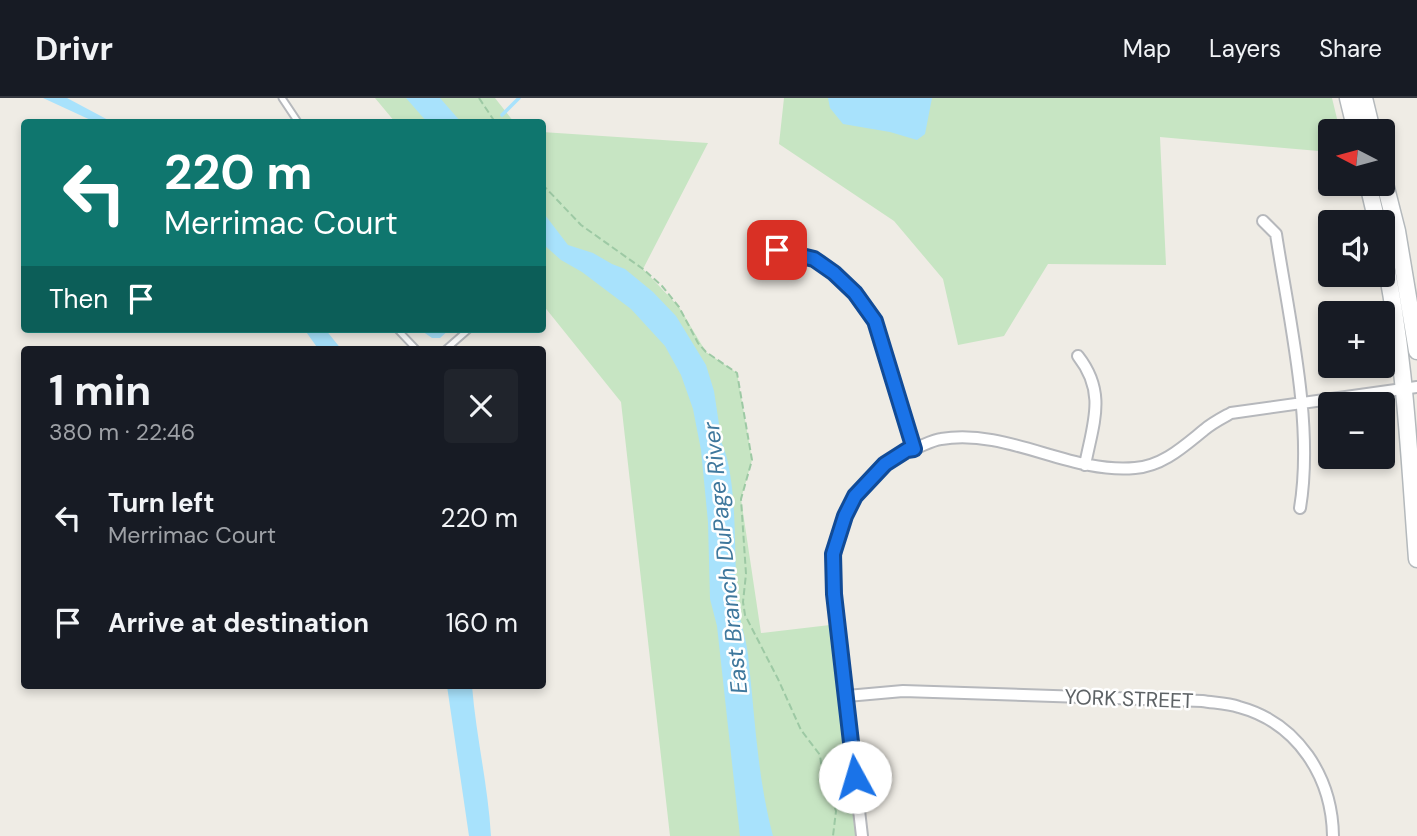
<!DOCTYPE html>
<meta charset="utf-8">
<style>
body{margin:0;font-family:"DM Sans",sans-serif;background:#20242c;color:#f1f3f6;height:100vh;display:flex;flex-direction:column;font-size:26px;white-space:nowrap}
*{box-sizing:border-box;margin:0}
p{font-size:23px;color:#9ea1a6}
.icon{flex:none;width:38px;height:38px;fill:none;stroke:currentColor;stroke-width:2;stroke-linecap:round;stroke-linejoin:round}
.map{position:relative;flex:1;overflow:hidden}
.drawer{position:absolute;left:21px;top:248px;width:525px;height:343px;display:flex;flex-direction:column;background:#171b24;border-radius:7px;box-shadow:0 4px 10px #0003}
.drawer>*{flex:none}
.banner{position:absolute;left:21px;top:21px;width:525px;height:214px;border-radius:7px;box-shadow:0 4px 10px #0003;background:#0f766e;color:#fff;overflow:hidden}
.needle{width:46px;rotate:276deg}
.fabs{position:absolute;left:1318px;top:21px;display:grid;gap:14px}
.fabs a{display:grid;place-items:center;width:77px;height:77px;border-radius:7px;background:#171b24;box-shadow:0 4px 10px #0003;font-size:35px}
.pin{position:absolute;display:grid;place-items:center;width:60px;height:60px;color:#fff;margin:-30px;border-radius:14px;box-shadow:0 4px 10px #0006}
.me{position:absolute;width:77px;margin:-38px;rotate:354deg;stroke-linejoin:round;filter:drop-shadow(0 0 5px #0008)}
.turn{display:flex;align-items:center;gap:24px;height:147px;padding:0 28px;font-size:32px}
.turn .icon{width:91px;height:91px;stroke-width:2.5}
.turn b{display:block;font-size:49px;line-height:60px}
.then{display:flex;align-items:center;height:66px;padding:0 28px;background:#0003;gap:14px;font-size:26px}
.round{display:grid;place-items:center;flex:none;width:74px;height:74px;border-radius:7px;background:#20242c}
.head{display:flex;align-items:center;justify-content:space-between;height:119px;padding:0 28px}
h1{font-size:42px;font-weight:700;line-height:52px}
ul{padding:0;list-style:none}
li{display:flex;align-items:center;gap:21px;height:105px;padding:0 28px}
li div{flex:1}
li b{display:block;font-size:26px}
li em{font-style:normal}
header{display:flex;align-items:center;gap:42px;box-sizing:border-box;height:98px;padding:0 35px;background:#171b24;border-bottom:2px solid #363941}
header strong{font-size:33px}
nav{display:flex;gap:38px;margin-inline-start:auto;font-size:24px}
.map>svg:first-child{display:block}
.green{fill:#c7e5c3}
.water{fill:#a8e2fc}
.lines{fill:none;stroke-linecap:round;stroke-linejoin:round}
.stream{stroke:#a8e2fc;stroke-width:3.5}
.service-casing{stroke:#b6b8bc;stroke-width:9}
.minor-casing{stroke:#b6b8bc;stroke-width:14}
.secondary-casing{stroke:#b4b9bc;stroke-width:19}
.path{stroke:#9dc9a4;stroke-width:2;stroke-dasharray:7 3.5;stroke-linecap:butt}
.service{stroke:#fff;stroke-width:5}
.minor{stroke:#fff;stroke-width:10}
.secondary{stroke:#fff;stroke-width:16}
.route-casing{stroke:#114b97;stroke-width:18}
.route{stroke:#1a73e8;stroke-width:12}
.labels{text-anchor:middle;stroke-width:5;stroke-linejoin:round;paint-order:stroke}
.street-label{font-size:21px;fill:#5d6265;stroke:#fff}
.water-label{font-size:23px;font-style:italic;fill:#3f789d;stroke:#fff}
</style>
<header>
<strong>Drivr</strong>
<nav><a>Map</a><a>Layers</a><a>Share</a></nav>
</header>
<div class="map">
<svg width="1417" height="738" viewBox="0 0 1417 738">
<rect width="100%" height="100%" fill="#efece5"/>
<path class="green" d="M375,0H495L514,24H395Z
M784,0H1332L1340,33H1330V54L1160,39L1166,167L1048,166L1004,238L958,247L943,181L894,123L779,46Z
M542,34L708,45L643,171L679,209L706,254L737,275L752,362L741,401L761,535L830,527L856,738H670L621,304L543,207Z"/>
<path class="water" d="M43,0H67L112,24H95Z
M406,0H440L461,24H427Z
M828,0H932L925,36L917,42L890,34L843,26L830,10Z
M542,113L568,147L593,155L612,166L625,171L653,194L676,218L706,267L714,293L719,326L715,334C737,360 734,437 736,473C730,501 745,529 748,557C755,618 757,678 773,738H740L717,528L710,501L708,424L701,352L693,311L681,277L665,248L631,211L582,174L561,162L543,146Z
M304,231H325L342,252H319Z
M419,231H450L440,240H432Z
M447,588H472C476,638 488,687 491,738H469Z"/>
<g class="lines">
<path class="stream" d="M502,17L519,0"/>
<defs>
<path id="service" d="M282,0L298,24
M397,231L417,252
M445,252L469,231"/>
<path id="minor" d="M1263,123L1276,136C1289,221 1314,326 1300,410
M777,152L814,161L834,175L854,195L875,223L914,351
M1078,258C1107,295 1093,325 1085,367
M847,598L903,593L1202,603C1214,605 1227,605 1239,609C1298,625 1332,679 1333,738
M862,738L834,496C833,446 837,417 872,379C885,365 898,356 916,350C924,347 933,342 941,341C1008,330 1069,376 1135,370C1163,368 1184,348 1204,332C1212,325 1222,320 1231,315L1417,289"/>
<path id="secondary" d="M1348,0L1356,33
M1364,0L1372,33
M1382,74L1397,133L1417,253
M1368,86L1377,124
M1382,149C1405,252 1409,357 1417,461"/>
</defs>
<use href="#service" class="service-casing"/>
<use href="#minor" class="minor-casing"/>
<use href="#secondary" class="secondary-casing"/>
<path class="path" d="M479,0L495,24
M542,86L581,127L643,171L662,188L679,209L698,245L706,254L737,275L752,362L741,401L746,476L743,504L745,517L778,581L801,632L820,657L822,673L836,713L833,738"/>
<use href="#service" class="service"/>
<use href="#minor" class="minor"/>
<use href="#secondary" class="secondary"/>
</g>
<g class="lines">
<defs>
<path id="route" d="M777,152L814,161L834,175L855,195L875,223L914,351L907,352L885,366L855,398L845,418L833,456L834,496L855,679"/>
</defs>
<use href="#route" class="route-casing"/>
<use href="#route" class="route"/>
</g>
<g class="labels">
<g class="street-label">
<text transform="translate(1129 601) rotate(2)" y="7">YORK STREET</text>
</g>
<g class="water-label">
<text transform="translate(725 460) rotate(-96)" y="8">East Branch DuPage River</text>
</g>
</g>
</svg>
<div class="fabs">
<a><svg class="needle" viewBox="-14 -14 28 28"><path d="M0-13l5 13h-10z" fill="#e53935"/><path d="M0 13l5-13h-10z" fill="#9ea1a6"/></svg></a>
<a><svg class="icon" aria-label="sound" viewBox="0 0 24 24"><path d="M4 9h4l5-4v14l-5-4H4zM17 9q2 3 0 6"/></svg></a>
<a>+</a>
<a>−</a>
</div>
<div class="pin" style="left:777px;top:152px;background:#d93025"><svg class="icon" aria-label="arrive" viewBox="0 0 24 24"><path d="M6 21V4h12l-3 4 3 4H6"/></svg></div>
<svg class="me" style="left:855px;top:679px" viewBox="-20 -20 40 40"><circle r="19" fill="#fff"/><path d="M0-13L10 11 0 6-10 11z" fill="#1a73e8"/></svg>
<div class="banner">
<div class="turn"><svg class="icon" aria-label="left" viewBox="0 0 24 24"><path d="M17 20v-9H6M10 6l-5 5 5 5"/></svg><div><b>220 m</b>Merrimac Court</div></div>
<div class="then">Then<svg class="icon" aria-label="arrive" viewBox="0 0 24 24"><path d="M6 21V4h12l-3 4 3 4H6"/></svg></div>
</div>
<section class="drawer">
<div class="head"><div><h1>1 min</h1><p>380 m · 22:46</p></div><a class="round"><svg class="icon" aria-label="close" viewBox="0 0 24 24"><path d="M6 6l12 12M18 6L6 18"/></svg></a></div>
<ul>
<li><svg class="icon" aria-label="left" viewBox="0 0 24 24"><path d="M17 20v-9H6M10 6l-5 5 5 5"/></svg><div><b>Turn left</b><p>Merrimac Court</p></div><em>220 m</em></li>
<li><svg class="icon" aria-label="arrive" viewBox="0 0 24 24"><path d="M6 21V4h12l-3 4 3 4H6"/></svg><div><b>Arrive at destination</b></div><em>160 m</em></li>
</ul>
</section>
</div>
